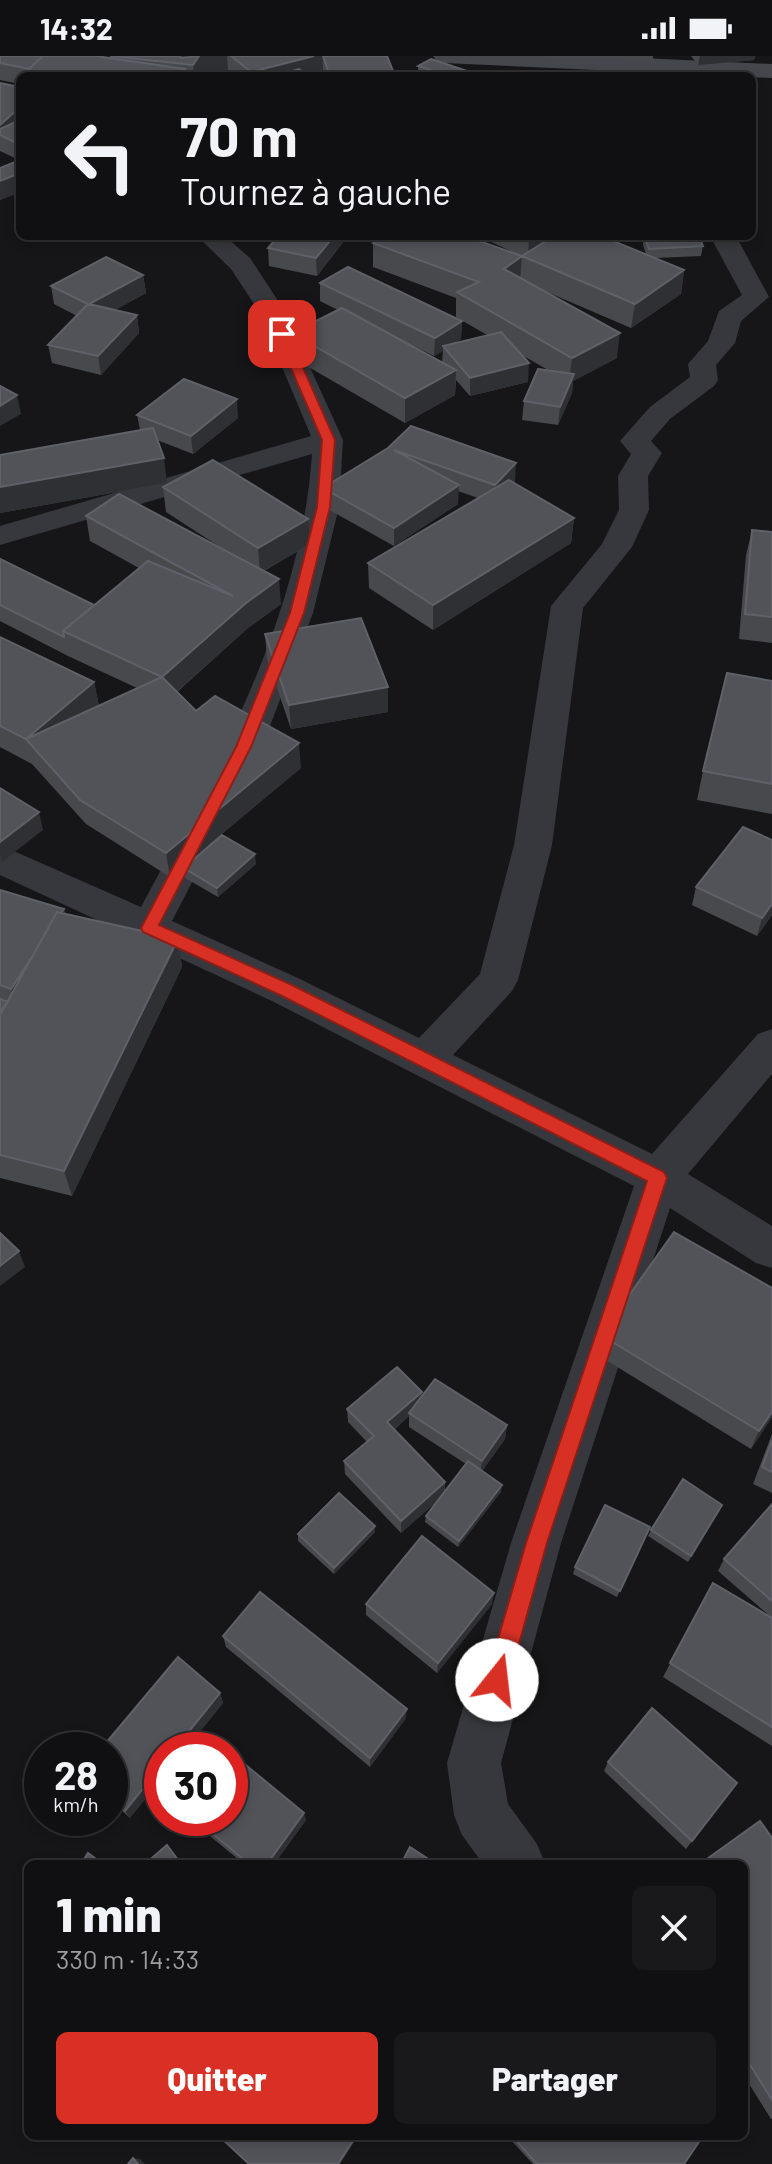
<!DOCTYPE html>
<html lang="fr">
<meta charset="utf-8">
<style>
body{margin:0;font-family:Barlow,sans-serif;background:#19191b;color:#f1f3f6;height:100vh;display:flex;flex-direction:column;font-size:30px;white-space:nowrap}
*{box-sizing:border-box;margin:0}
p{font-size:26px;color:#9c9d9f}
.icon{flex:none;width:44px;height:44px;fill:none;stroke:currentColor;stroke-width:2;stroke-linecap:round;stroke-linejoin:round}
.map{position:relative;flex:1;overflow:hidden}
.panel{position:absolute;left:24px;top:1804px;width:724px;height:280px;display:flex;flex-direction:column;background:#101012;border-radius:12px;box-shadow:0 4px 12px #0003,0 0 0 2px #303032}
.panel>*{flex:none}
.guide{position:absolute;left:16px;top:16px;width:740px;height:168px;border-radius:12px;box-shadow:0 4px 12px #0003,0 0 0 2px #303032;background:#101012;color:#f1f3f6;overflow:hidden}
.speed{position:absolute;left:24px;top:1676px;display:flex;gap:16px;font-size:40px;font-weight:700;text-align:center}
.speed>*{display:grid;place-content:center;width:104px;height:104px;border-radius:50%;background:#101012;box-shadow:0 4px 12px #0003,0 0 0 2px #303032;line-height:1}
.speed small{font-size:20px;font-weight:400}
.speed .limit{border:12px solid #d22;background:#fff;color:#111}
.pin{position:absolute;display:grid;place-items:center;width:68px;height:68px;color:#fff;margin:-34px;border-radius:16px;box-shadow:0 4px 12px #0006}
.me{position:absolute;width:88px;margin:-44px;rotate:16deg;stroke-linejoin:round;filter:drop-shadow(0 0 6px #0008)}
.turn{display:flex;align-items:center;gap:28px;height:168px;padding:0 32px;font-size:36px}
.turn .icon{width:104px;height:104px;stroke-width:2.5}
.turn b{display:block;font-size:56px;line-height:68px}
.round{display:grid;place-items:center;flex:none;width:84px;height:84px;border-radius:12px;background:#19191b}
.head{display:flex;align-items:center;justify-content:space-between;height:136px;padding:0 32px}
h1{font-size:48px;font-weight:800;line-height:60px}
.cta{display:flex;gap:16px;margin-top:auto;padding:16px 32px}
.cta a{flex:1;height:92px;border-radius:12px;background:#d93025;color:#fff;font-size:32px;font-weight:800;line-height:92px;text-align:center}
.cta a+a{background:#19191b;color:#f1f3f6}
.status{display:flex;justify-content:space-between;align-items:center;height:56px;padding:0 40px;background:#101012;direction:ltr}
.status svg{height:22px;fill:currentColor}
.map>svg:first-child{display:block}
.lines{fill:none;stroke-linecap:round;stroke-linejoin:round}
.street{fill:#37383d;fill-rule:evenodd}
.secondary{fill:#45474d;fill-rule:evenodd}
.wall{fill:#47494d;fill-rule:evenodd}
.shaded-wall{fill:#2f3033}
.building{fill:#525359;stroke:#5f6168;stroke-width:2}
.route{fill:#d93025;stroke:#8d1f18;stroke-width:2}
</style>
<div class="status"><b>14:32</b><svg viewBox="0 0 49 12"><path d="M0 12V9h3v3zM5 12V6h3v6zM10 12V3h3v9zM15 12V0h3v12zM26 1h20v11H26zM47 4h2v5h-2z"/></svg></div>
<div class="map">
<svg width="772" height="2108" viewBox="0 0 772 2108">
<rect width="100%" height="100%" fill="#161618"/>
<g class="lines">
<path class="street" d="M197,180H225L250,202L284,254L343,384L339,451L313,557L262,691L172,865L300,923L419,982L480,918L514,789L551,550L602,488L619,454L618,420L631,398L620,385L650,351L690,321L688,308L708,285L719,255L742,239L710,180H736L769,241L741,265L735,287L716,309L718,324L714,330L670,363L651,385L662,397L648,420L649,454L632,491L583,552L552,789L518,924L512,935L453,999L652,1098L758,978L772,973V1018L688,1118L772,1170V1212L756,1207L670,1152L561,1487L501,1707L508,1748L537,1788L545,1808H483L462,1779L454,1759L447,1707L511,1487L634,1130L272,945L0,819V789L141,851C217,709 301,562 312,398L0,489V470L311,380L258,254L231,213Z"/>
<path class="secondary" d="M433,0H598L772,8V22L445,7L437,5Z"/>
</g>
<path class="wall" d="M0,0L110,2V0H387L395,20H325L323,15L307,19L309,20H236L228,14L201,17L199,20H20V28L0,24Z
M546,0H653V4L546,2Z
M691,0H755L754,4L698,9Z
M418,10L482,20H418Z
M0,27L20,31V136L0,144V112L19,104L0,95Z
M348,180L317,220L269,210L268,192Z
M368,180H465L519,199L478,180H601L646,198L643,189L644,180L703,190L701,200L655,202L684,214L681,238L631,272L540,233L617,302L573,325L572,337L558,369L522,364L524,345L548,314L522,299L528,326L470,340L456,324L455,339L405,367L293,302L292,277L338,254L320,245V227L462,265L461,283L455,287L487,279L456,261V242L373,211V187L376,185ZM400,283L434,300L443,295L442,306Z
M143,219L146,237L115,254L137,259L139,277L101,319L52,307L48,289L77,260L54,248L51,230Z
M137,359L238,362L193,398L157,384L167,427L0,457V399L140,374Z
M388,392L515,426L514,427L574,462L571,487L433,574L369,532L368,507L478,442L458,435V448L394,490L324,451L323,432Z
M163,431L310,488L264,515L281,548L248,572L177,636L196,655L301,712L170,821L86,768L32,708L0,691V581L94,626L99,650L137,632L68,600L0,565V503L94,549L139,512L90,485L86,460L226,495L166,456Z
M752,474L772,476V587L739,583L746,499Z
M265,578L388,656L291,673L267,603Z
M772,625V758L697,744L703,715Z
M772,784V859L757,880L692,849L696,831Z
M256,808L218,841L185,822L184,812Z
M0,834L64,853L65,858L178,883L182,911L72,1140L0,1122Z
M601,1279L772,1361L751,1393L596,1298Z
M422,1336V1341L507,1369L505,1383L482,1415L501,1436L458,1491L425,1466L426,1460L435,1447L401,1477L345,1418L344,1405L367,1386L348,1366L347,1353ZM409,1360V1371L466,1408L445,1435V1426L394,1374Z
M772,1378V1437L753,1428Z
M772,1448V1562L718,1515L724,1503Z
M722,1449L688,1506L648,1480L651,1474Z
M650,1471L617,1541L573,1518L575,1511Z
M375,1476L334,1518L298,1485V1478Z
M713,1527L772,1562V1690L663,1621Z
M366,1548H492L437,1617L366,1559Z
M223,1580L406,1662L370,1711L226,1591Z
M220,1637L223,1647L185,1694H162L130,1762L110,1744V1694Z
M608,1706L737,1727L686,1793L604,1715Z
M188,1762H230L306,1764L274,1808H244Z
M772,1782V2063H771L744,2020V1808Z
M507,2080H703L684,2108H533Z"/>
<path class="shaded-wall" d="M180,0H227L228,14L201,17L199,20H194L193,9L181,8Z
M314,0H323V15L304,20H251V16Z
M700,0H755L754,4L698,9Z
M20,51V71L0,79V69Z
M19,117L20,136L0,144V125Z
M334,180H348L317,220L316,202Z
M529,180H570L528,203Z
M522,200L520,225L504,213Z
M684,214L681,238L631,272L635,248Z
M143,219L146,237L91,267L89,248Z
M137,259L139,277L101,319L98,300Z
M462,265L461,283L446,293L443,290V295L434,300L435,282Z
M620,277L617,302L573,325L572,337L558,369L560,351L569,327L572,302Z
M529,307L528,326L470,340V322Z
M456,314L455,339L405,367V342Z
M17,339L21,358L0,370V350Z
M237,343L238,362L193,398L191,380Z
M164,402L167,427L0,457V431Z
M516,407L515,426L494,448L495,429Z
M459,429L458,448L394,490V472Z
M574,462L571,487L433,574V549Z
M308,463L310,488L260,517L258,492Z
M279,523L281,548L248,572L165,646L162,621L246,547Z
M94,626L99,650L26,683Z
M388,631V656L291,673L289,649Z
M299,687L301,712L170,821L166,797Z
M39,756L43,774L2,806L0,798V786Z
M255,798L256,808L218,841L217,832Z
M772,848V859L757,880L762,862Z
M64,853L70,877L18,956L11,933Z
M178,883L182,911L72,1140L64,1115Z
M19,1195L25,1211L0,1230V1210Z
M422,1336L421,1350L409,1357V1360L387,1380V1366Z
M772,1356V1361L751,1393L759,1375Z
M507,1369L505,1383L480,1418L482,1405Z
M445,1426L444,1439L401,1477V1465Z
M502,1429L501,1436L458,1491L459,1485Z
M375,1470V1476L334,1518V1512Z
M494,1537L492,1548L437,1617L438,1607Z
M220,1637L223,1647L185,1694H174Z
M407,1653L406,1662L370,1711V1702Z
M162,1709V1723L130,1762L125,1755Z
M304,1757L306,1764L274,1808H267Z
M356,2080H358L340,2108H338Z
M133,2102L140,2103L145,2108H138Z"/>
<path class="building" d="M0,0H43L29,13L0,7Z
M43,0H96L185,13L179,20H59L27,15Z
M110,0H180L181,2L199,0L193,9Z
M231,0H314L251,16Z
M323,0H387L395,20H330Z
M431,3L482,20H448L418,10Z
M299,13L309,20H276Z
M0,27L20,31V51L0,69Z
M20,64V89L0,79V73Z
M20,104V117L0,125V112Z
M278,180H334L316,202L268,192Z
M383,180H465L522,200L504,213L620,277L572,302L457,236L479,226L373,187Z
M554,180H601L684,214L635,248L522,200Z
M644,180H699L703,190L649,193Z
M106,201L143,219L89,248L137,259L98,300L48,289L88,248L51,230Z
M348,211L462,265L435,282L320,227Z
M342,252L456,314L405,342L292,277Z
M501,276L529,307L470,322L443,290Z
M538,313L574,318L560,351L524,345Z
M184,323L237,343L191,380L137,359Z
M0,330L17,339L0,350Z
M411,370L516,407L495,429L394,394L459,429L394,472L323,432L388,392Z
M153,372L164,402L0,431V399Z
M213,404L308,463L258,492L163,431Z
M509,424L574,462L433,549L368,507Z
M119,438L279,523L246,547L162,621L196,655L215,640L299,687L166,797L80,744L26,683L0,670V581L94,626L26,683L162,621L63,575L148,505L233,540L86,460Z
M752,474L772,476V561L745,558Z
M0,503L94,549L63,575L64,581L0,549Z
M361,562L388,631L289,649L265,578Z
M727,617L772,625V728L703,715Z
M0,732L39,756L0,786Z
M743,771L772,784V848L762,862L696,831Z
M222,779L255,798L217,832L184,812Z
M0,834L64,853L61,857L57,856L35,896L11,933L0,929Z
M57,856L178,883L64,1115L0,1099V959Z
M0,943L8,946L0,955Z
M674,1176L772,1232V1356L759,1375L601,1279Z
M0,1177L19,1195L0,1210Z
M397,1311L422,1336L387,1366L445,1426L401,1465L344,1405L374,1380L347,1353Z
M435,1323L507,1369L482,1405L409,1357Z
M772,1384V1416L762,1411Z
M468,1405L502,1429L459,1485L426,1460Z
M683,1423L722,1449L691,1500L651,1474Z
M339,1437L375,1470L334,1512L298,1478Z
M772,1448V1545L724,1503Z
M605,1449L650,1471L620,1535L575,1511Z
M422,1480L494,1537L438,1607L366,1548Z
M713,1527L772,1562V1671L670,1607Z
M260,1536L407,1653L370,1702L223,1580Z
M178,1601L220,1637L174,1694H162V1709L125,1755L110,1741V1694H100Z
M652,1652L737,1727L692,1785L608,1706Z
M230,1696L304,1757L267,1808H249L194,1762H230Z
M760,1765L772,1782V2044L744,1999V1808H700Z
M167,1789L181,1808H145Z
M410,1791L436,1808H401Z
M88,1797L103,1808H81Z
M219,2080H356L338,2108H249Z
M512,2080H703L684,2108H537Z
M133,2102L138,2108H128Z"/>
<path class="route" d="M278,275L288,278L335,384L330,451L304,557L251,691L159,869L292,929L664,1116L667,1122L547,1487L509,1624L505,1632L497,1636L489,1632L486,1624L526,1487L647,1125L280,939L143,876L141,872L236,691L290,557L317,451L322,384L276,278Z"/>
</svg>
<div class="speed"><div>28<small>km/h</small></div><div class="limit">30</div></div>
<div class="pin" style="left:282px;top:278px;background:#d93025"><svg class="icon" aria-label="arrive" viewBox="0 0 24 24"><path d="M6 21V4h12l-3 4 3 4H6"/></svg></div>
<svg class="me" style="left:497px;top:1624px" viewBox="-20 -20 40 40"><circle r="19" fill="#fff"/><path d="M0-13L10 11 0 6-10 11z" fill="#d93025"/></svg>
<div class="guide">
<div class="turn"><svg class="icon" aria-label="left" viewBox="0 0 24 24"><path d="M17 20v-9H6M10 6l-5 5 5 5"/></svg><div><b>70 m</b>Tournez à gauche</div></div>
</div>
<section class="panel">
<div class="head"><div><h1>1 min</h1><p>330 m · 14:33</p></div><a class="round"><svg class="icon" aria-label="close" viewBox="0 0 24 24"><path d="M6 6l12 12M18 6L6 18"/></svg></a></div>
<div class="cta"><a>Quitter</a><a>Partager</a></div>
</section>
</div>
